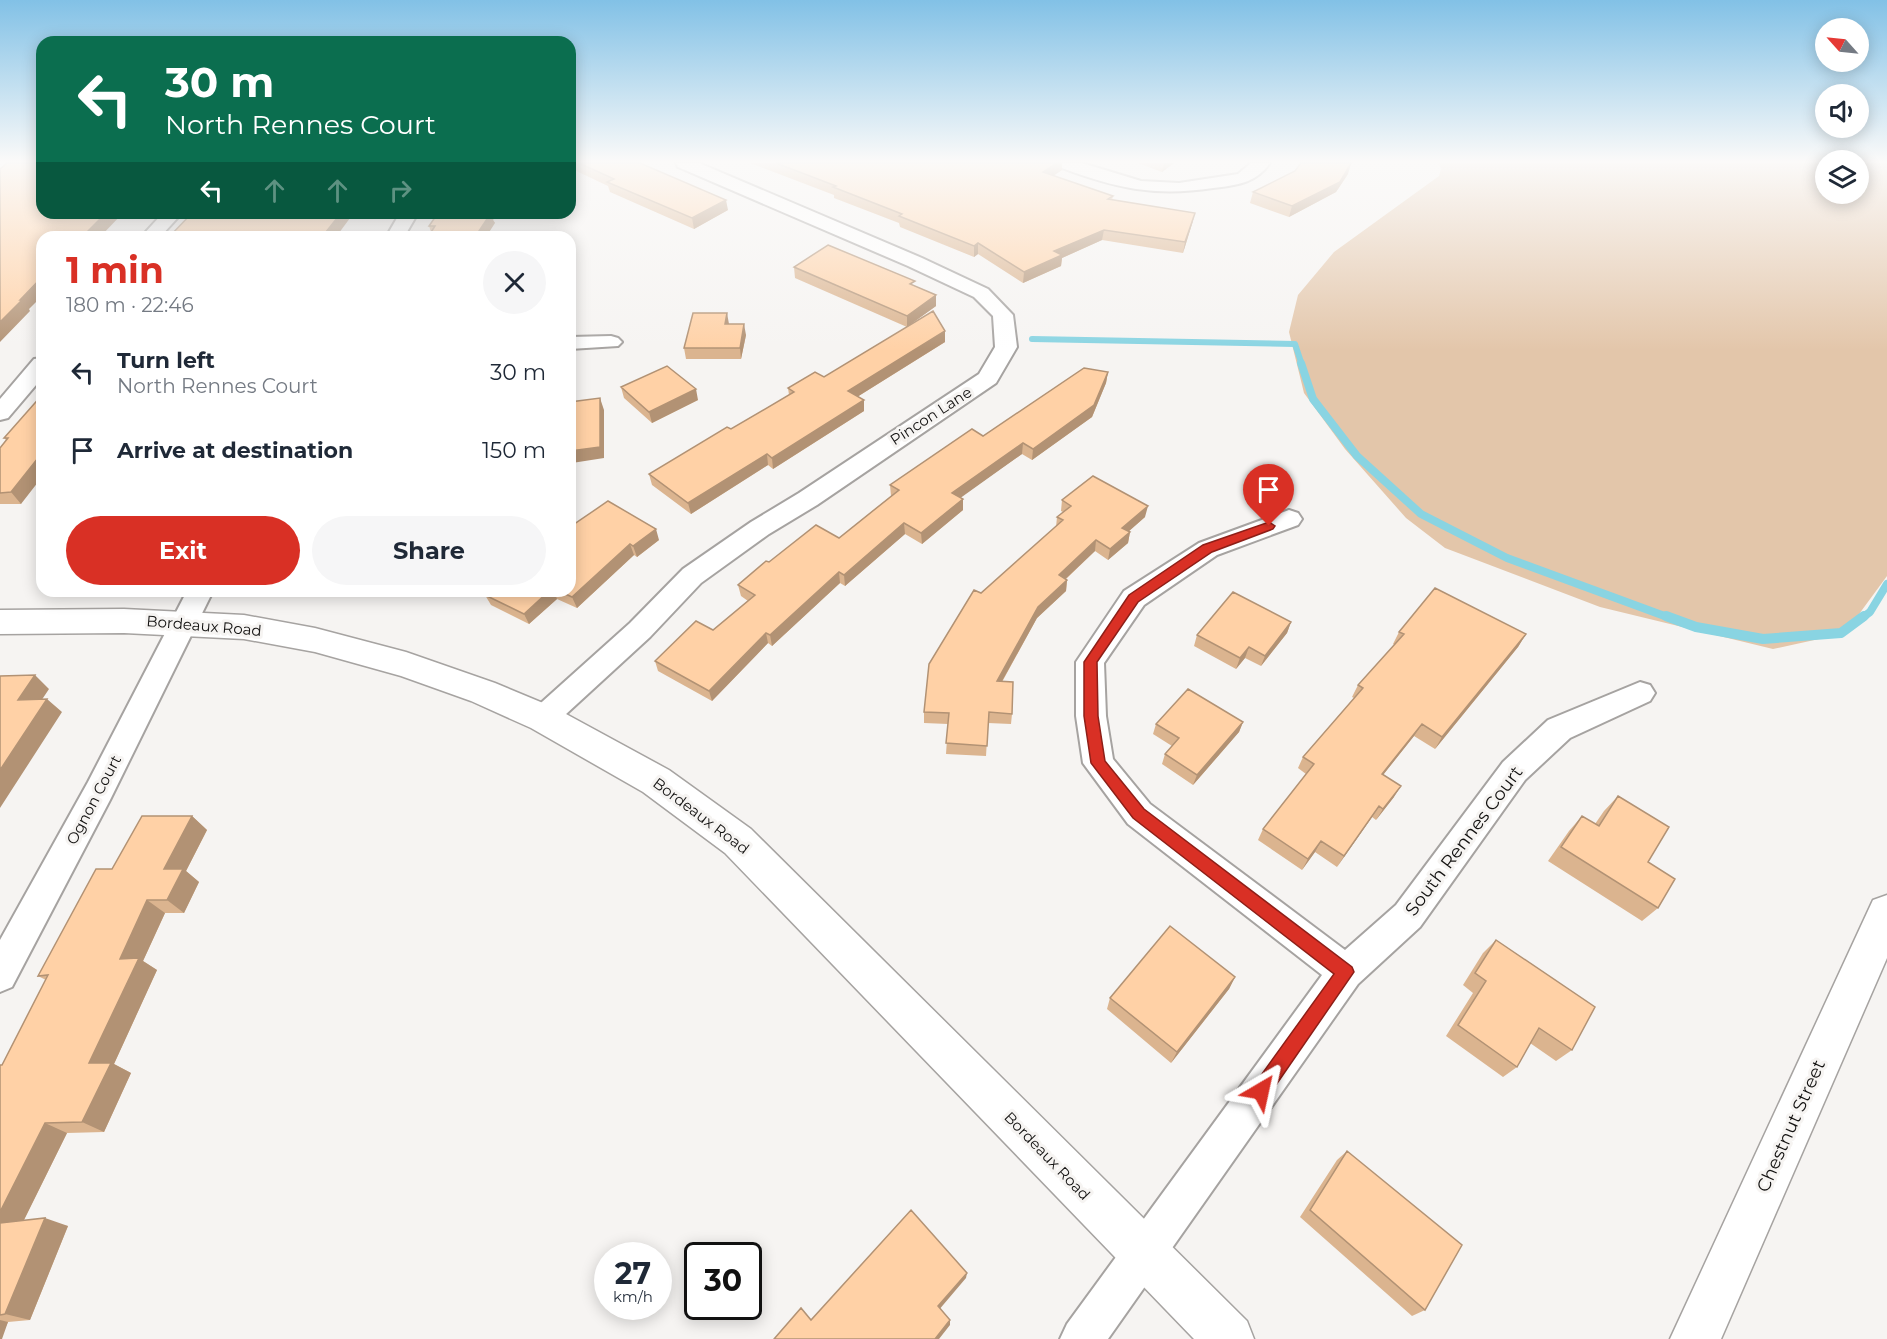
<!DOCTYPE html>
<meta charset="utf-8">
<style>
body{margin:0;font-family:Montserrat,sans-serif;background:#f6f6f7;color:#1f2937;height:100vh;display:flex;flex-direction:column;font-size:22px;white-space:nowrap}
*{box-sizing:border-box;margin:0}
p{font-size:20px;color:#747a83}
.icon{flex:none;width:33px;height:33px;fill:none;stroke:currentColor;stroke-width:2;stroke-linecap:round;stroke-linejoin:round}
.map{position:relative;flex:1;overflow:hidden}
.side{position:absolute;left:36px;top:231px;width:540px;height:366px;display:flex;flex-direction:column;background:#fff;border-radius:18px;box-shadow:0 3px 15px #0003}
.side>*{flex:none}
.hud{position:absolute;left:36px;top:36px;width:540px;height:183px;border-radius:18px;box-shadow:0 3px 15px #0003;background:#0b6e4f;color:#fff;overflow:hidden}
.needle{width:39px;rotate:297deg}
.tools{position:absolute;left:1815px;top:18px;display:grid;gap:12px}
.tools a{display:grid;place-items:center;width:54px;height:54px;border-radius:50%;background:#fff;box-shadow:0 3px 15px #0003;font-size:30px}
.speed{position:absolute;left:594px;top:1242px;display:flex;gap:12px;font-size:30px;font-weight:700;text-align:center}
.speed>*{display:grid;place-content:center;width:78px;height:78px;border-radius:50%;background:#fff;box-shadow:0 3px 15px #0003;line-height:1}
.speed small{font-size:15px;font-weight:400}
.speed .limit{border:3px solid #111;border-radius:9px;background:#fff;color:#111}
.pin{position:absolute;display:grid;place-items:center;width:51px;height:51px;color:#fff;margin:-62px -26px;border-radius:50% 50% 50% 0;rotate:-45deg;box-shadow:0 0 6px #0007}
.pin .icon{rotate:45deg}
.me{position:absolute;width:66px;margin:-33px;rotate:36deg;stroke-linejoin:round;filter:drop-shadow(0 0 4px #0008)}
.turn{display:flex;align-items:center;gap:21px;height:126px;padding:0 30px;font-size:27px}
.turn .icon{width:78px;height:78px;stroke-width:2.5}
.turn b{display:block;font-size:42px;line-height:51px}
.lanes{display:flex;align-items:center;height:57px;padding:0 30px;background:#0003;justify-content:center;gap:30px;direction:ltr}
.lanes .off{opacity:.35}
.round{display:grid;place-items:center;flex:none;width:63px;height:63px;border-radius:32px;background:#f6f6f7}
.head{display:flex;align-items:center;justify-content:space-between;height:102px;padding:0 30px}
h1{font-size:36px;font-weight:700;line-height:45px;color:#d93025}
.cta{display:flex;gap:12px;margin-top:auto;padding:12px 30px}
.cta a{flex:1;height:69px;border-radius:36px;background:#d93025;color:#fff;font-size:24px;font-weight:700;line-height:69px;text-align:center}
.cta a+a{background:#f6f6f7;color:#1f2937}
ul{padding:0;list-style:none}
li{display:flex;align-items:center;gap:18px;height:78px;padding:0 30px}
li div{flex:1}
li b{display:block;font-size:22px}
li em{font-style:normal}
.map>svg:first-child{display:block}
.green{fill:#e3c6aa}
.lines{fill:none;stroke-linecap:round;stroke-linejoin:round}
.stream-far2{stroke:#89d4e2;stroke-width:6}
.stream-far1{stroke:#89d4e2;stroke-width:8}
.stream{stroke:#89d4e2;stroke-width:10}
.street-casing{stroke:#a6a3a1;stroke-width:4}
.secondary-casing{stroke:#a6a3a1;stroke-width:3}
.street{fill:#fff;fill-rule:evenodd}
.secondary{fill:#fff;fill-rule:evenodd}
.wall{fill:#dbb48f}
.shaded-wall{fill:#b29274}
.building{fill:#ffd1a6;stroke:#b29274;stroke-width:1.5}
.route{fill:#d93025;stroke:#8d1f18;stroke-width:1.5}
.labels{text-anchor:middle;stroke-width:6;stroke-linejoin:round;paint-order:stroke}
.street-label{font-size:15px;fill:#121110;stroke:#f6f4f2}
.near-street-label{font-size:18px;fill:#121110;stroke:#f6f4f2}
</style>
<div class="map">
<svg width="1887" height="1339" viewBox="0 0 1887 1339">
<rect width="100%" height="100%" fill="#f6f4f2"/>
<path class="green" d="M1439,163H1825L1826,194H1858L1859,163H1887V576L1851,625L1819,639L1773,649L1600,607L1445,548L1406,518L1345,449L1304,393L1289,332L1298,295L1334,252L1439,176L1441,169Z"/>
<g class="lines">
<path class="stream-far2" d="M1032,339L1295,344L1302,365"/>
<path class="stream-far1" d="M1301,363L1313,399L1357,456L1421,514L1507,558L1670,618
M1862,618L1870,612L1887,584"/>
<path class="stream" d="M1666,616L1696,627L1763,639L1841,633L1864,616"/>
<defs>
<path id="street" d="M676,163H699L922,258L988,289L1013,315L1017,347L996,383L817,505L769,534L701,583L650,637L553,726L543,730L533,726L528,718L533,710L630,623L683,569L751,522L799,493L979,374L995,347L993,316L974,297L908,266L678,167Z
M1057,163H1082L1141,181L1179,183L1238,174L1251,163H1270C1255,184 1236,185 1213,188C1154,197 1115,188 1059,167Z
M163,213H182L160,237H141Z
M400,213H418L404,237H386Z
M611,336L618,338L622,342L618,346L570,349V337Z
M42,358V378L8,418L0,420V399L34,359Z
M1289,510L1298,513L1302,519L1298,525L1217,555L1144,605L1104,663L1106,716L1113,759L1150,804L1345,950L1396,905L1503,762L1548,720L1640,682L1650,685L1655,693L1650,701L1570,738L1525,780L1420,927L1358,984L1108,1339H1060L1067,1324L1322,975L1128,824L1083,763L1076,716V662L1124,591L1199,543Z
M187,591H213L110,800L12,987L0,992V940L88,782Z"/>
<path id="secondary" d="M124,609L244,615L315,628L406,652L495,683L555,708L669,770L751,829L1247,1321L1254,1339H1194L725,853L643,792L531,728L471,701L401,676L315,652L244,639L124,633L0,634V610Z
M1887,895V958L1721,1339H1670L1873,900Z"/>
</defs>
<use href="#street" class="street-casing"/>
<use href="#secondary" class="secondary-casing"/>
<use href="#street" class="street"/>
<use href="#secondary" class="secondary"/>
</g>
<path class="wall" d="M570,163H640L728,210L694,229L610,192L608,186L570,168Z
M750,163H1062V170L1053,176L1113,196L1112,200L1195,213L1192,224L1183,253L1102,240L1062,258L1061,266L1023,283L978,254L974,257L900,227L899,223L834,198V195Z
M1138,163H1174L1162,172Z
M1348,174L1336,192L1289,217L1250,203L1253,192Z
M192,213H363L362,214Z
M493,220L495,223L431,232L429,226Z
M794,267L915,286L936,295V306L908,326L945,342L857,397L864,400V411L773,469L768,465L691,514L652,485L649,474L731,429L789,395L788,388L824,377L907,327L795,278Z
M729,324L746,335L741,359H686L684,348Z
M1108,372L1106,383L1092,417L1032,460L1022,454L960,497L963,499V510L922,544L905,534L845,586L840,583L772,646L768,643L712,701L658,671L655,661L713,630L748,601L741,596L738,585L769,562L839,538L891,496L890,485Z
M621,387L698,400L652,423L624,398Z
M42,395L21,504H0V448L6,440L4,438Z
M1062,500L1145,517L1129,531L1130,532L1128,543L1108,560L1095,551L1066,579L1067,580L1066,591L1037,618L1002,682L1012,714L1011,724L988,723L986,756L946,754L948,724L924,723V712L981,593L1056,527L1057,517L1063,512L1061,511Z
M570,527L659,540L637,557L634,555L577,608L557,599L529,624L491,605L485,595L490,591H570Z
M1291,622L1287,633L1261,666L1245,658L1236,669L1194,646L1197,635Z
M1399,632L1526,634L1518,647L1435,749L1414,736L1383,775L1394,797L1376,820L1372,817L1337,867L1315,852L1302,870L1258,840L1263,829L1306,774L1298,768L1303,757L1354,698L1352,697L1358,685L1395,645L1393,644Z
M1243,722L1239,732L1193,785L1162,764L1165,754L1172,746L1153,734L1156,724Z
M1618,796L1648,862L1658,908L1642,921L1548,861L1569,831L1582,816L1595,824L1604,811Z
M192,816L207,830L186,871L199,882L184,913H165L143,961L157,970L114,1064L131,1073L104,1132L67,1133L24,1220L68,1226L30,1320L8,1322L0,1339V1065H2L46,980L38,976L112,869Z
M1496,940L1572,1050L1556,1061L1530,1043L1517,1067L1503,1077L1446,1036L1473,993L1463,985L1483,953Z
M1235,977L1229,989L1171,1063L1107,1009L1110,998Z
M1347,1151L1425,1310L1412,1316L1300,1217L1337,1160Z"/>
<path class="shaded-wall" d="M1057,163H1062V170L1042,183L1043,172Z
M1164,163H1174L1162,172Z
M1351,164L1348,174L1336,192L1289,217L1292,206Z
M726,200L728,210L694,229L692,218Z
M106,213H123L100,237H82Z
M341,213H352L353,214L336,237H322Z
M488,213H498L493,220L495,223L486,237H475Z
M1195,213L1192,224L1183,253L1185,242Z
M1104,230L1102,240L1062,258L1061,266L1023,283L1024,272L1054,251Z
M978,243V254L974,257V246Z
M42,277V296L29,309L30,311L0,342V322L20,300Z
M936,295V306L907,327V316Z
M727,313L729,324L727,335L725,324Z
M744,324L746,335L741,359L740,348Z
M945,331V342L849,402L848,391Z
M1108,372L1106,383L1092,417L1032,460L1033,449Z
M696,389L698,400L652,423L649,412Z
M600,398L604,410V458L572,463L570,458V451Z
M864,400V411L773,469L772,458Z
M1023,443L1022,454L952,504V493Z
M42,453V477L21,504L11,492Z
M767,454L768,465L691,514L688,503Z
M963,499V510L922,544L921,533Z
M1148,506L1145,517L1120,539L1122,528Z
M904,523L905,534L845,586L844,575Z
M656,529L659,540L637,557L633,546Z
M1130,532L1128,543L1108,560L1110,549Z
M1096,540L1095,551L1058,586L1059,575Z
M630,544L634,555L577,608L572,597Z
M839,572L840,583L772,646L770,635Z
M1067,580L1066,591L1037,618L996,692L997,681L1038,607Z
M549,591H554L557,599L529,624L524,614Z
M1291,622L1287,633L1261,666L1265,656Z
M766,633L768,643L712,701L709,691Z
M1526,634L1518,647L1435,749L1442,737Z
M1249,647L1245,658L1236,669L1240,658Z
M35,675L49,689L33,713L18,700Z
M47,699L62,712L0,808V770Z
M1243,722L1239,732L1193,785L1197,775Z
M1422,724L1414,736L1375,785L1382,774Z
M1401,786L1394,797L1376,820L1383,809Z
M1379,806L1372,817L1337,867L1344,856Z
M192,816L207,830L186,871L199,882L184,913L167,900L164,869Z
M1321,841L1315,852L1302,870L1308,859Z
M147,900L165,913L143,961L157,970L114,1064L131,1073L104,1132L82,1122L89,1063L120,959Z
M1235,977L1229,989L1171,1063L1177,1052Z
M45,1123L67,1133L19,1230L0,1225V1212Z
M45,1218L68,1226L30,1320L5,1314Z
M967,1273L966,1278L938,1311V1306Z
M0,1320L8,1322L2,1339H0Z
M950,1320V1325L939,1339H935Z"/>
<path class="building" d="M7,163H42V213H106L82,237H42V277L20,300H22L0,322V169Z
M579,163H640L726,200L692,218L607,182L614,179Z
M776,163H1057L1043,172L1113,196L1108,199L1195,213L1185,242L1104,230L1054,251L1062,255L1024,272L978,243L974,246L899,216L902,214L833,187L836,186Z
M1301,163H1351L1340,182L1292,206L1253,192L1295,171Z
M192,213H341L322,237H169Z
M438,213H491L475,237H428L435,226H429Z
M828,245L915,281L910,284L936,295L907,316L794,267Z
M933,311L945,331L848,391L864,400L772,458L767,454L688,503L649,474L727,427L731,429L794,392L788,388L815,372L824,377Z
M693,313H727L725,324H744L740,348H684Z
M667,366L696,389L649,412L621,387Z
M1084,368L1108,372L1094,405L1033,449L1023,443L952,493L963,499L921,533L904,523L844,575L839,572L770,635L766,633L709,691L655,661L696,621L713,630L755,595L738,585L766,561L769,562L816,525L839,538L899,490L890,485L972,429L983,436Z
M42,395V453L11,492L0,493V448L8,438H4Z
M600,398V447L570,451V402Z
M1093,476L1148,506L1122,528L1130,532L1110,549L1096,540L1059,575L1067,580L1038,607L997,681L1013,682L1012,714L989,712L987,746L946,743L949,713L924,712L929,664L974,590L981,593L1063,520L1057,517L1071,506L1062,500Z
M608,501L656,529L633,546L630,544L572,597L559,591H570V527Z
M1435,588L1526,634L1442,737L1422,724L1382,774L1401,786L1383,809L1379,806L1344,856L1321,841L1308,859L1263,829L1314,764L1303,757L1363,688L1358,685L1404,634L1399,632Z
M490,591H549L524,614L485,595Z
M1233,592L1291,622L1265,656L1249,647L1240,658L1197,635Z
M35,675L18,700L47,699L0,770V676Z
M1188,689L1243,722L1197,775L1165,754L1179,738L1156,724Z
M1618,796L1669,827L1648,862L1675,879L1658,908L1561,847L1582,816L1599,826Z
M142,816H192L164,869H183L167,900H147L120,959L139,958L89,1063H111L82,1122L45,1123L0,1212V1065H2L48,975L38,976L96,869H112Z
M1170,926L1235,977L1177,1052L1110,998Z
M1496,940L1595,1007L1572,1050L1539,1028L1517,1067L1458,1025L1486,981L1475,973Z
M1347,1151L1462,1245L1425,1310L1310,1210Z
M911,1210L967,1273L938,1306L950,1320L935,1339H774L801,1308L811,1320Z
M45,1218L5,1314L0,1315V1223Z"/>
<linearGradient id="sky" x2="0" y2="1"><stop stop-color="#82c1e6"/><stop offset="0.46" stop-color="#fbfaf9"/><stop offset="1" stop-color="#fbfaf9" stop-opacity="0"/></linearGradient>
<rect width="1887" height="351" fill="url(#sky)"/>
<path class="route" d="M1269,522L1275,526L1273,529L1212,552L1138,602L1097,662L1098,716L1105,761L1144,809L1352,967L1354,972L1267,1098L1261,1100L1254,1098L1252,1091L1254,1085L1334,974L1133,818L1091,763L1084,716V662L1129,595L1203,545Z"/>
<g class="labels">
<g class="street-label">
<text transform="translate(931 416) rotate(-33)" y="5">Pincon Lane</text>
<text transform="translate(204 626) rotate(5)" y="5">Bordeaux Road</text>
<text transform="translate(94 800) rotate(-62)" y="5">Ognon Court</text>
<text transform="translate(701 816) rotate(37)" y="5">Bordeaux Road</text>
<text transform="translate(1047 1156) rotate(46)" y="5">Bordeaux Road</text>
</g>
<g class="near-street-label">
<text transform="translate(1464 841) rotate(-53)" y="6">South Rennes Court</text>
<text transform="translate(1791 1126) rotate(-66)" y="6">Chestnut Street</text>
</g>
</g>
</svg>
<div class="tools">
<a><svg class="needle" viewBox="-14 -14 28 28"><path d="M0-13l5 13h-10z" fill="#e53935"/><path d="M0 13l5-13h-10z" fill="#747a83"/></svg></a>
<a><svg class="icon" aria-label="sound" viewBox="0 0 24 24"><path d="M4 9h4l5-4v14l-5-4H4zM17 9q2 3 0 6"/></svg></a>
<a><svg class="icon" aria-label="layers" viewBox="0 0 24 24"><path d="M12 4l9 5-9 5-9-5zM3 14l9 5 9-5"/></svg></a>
</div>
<div class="speed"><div>27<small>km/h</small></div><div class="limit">30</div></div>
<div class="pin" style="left:1269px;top:526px;background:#d93025"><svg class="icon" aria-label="arrive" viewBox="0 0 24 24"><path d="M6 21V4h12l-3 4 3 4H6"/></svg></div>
<svg class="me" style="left:1261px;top:1091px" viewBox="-20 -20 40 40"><path d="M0-17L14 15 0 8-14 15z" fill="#d93025" stroke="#fff" stroke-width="4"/></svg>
<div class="hud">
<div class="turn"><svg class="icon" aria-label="left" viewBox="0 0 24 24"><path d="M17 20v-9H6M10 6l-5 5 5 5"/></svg><div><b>30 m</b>North Rennes Court</div></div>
<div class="lanes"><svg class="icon" aria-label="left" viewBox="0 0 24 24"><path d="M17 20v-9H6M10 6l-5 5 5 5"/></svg><svg class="icon off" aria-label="ahead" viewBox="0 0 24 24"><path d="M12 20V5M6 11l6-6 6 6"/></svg><svg class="icon off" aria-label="ahead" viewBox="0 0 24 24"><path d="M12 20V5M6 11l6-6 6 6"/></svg><svg class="icon off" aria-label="right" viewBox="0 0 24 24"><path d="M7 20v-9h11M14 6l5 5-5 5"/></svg></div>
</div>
<section class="side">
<div class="head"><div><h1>1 min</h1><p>180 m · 22:46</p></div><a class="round"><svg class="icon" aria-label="close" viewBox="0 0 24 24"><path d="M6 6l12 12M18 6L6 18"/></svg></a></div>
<ul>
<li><svg class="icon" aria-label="left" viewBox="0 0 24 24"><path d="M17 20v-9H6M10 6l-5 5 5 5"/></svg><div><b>Turn left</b><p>North Rennes Court</p></div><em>30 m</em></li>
<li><svg class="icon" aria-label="arrive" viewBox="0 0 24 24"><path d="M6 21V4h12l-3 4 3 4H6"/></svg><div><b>Arrive at destination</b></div><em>150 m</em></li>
</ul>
<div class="cta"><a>Exit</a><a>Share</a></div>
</section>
</div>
